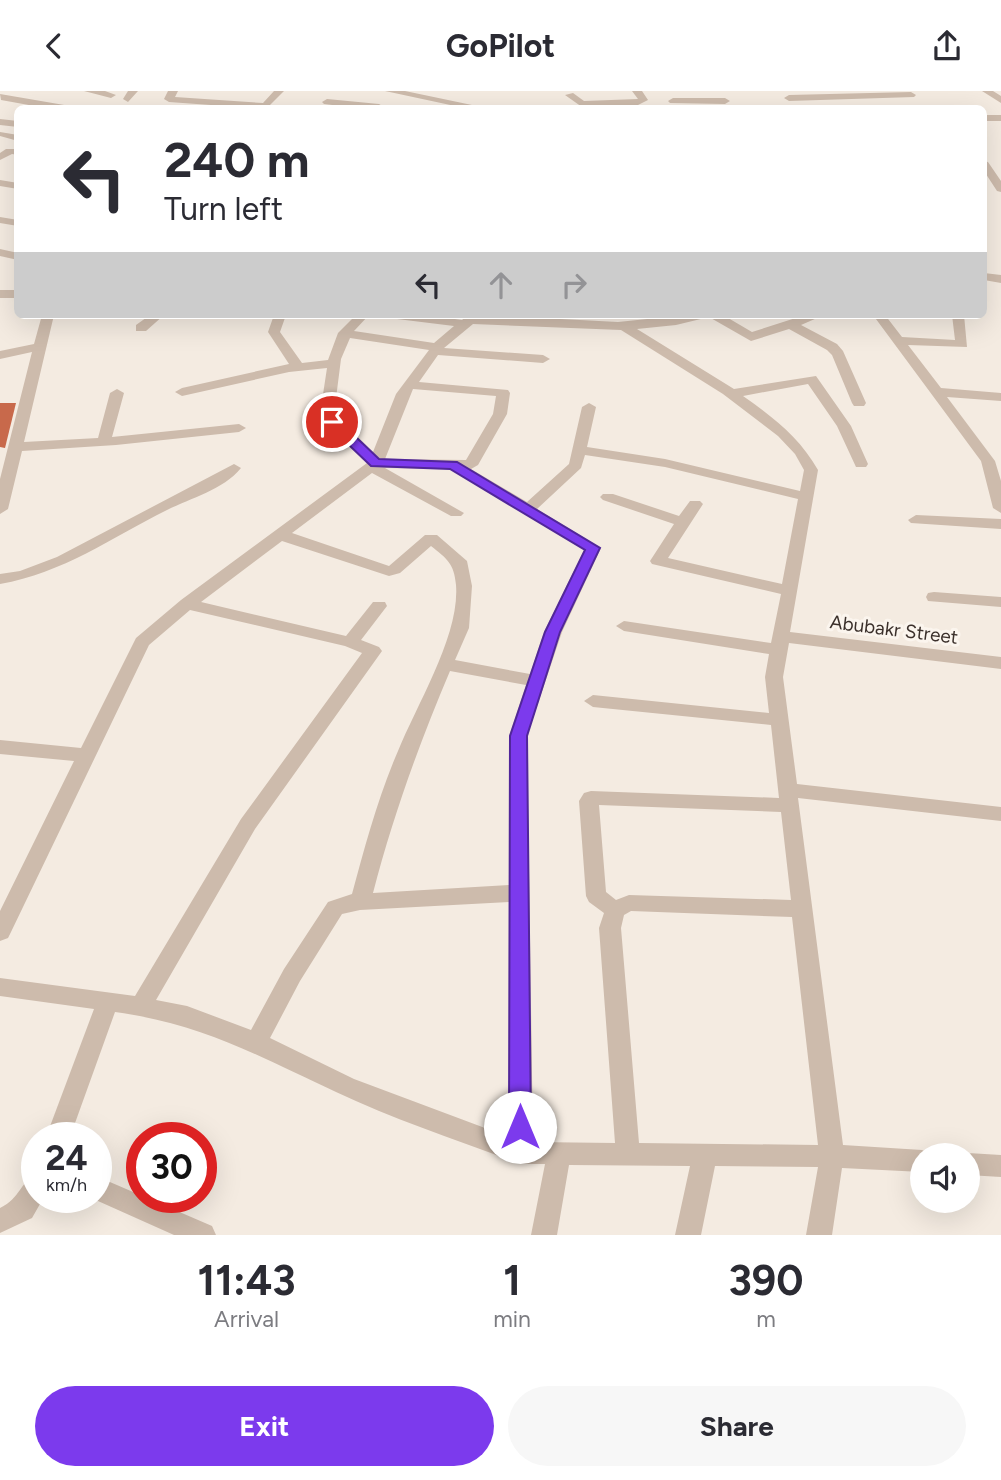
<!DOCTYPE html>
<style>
body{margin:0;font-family:Figtree,sans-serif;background:#f7f7f7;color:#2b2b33;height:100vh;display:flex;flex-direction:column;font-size:26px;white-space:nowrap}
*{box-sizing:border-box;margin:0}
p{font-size:23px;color:#7c7c81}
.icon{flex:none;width:38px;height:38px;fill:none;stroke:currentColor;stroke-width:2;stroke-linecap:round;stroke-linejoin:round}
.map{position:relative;height:1144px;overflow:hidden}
.side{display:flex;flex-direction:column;background:#fff;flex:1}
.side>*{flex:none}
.guide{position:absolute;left:14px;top:14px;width:973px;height:214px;border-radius:10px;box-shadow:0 7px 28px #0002;background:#fff;color:#2b2b33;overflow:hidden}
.tools{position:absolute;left:910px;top:1052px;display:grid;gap:14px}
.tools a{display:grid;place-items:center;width:70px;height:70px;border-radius:50%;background:#fff;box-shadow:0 7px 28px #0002;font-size:35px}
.speed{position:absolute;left:21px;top:1031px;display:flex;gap:14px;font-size:35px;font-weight:700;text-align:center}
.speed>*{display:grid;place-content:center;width:91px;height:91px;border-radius:50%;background:#fff;box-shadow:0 7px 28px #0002;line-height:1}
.speed small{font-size:18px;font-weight:400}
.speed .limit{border:10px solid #d22;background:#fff;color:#111}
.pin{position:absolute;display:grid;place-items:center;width:60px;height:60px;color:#fff;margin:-30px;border:4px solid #fff;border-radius:50%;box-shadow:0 2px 7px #0007}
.me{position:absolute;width:77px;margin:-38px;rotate:0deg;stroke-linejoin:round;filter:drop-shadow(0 0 5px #0008)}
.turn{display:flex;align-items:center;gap:24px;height:147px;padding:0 35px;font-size:32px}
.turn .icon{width:91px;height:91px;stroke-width:2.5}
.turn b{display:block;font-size:49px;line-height:60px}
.lanes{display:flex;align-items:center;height:66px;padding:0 35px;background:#0003;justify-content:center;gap:35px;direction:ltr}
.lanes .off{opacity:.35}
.eta{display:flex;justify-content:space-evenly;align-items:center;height:119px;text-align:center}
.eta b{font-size:42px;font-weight:700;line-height:49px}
.action{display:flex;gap:14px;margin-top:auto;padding:14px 35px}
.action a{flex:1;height:80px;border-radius:42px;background:#7c3aed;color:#fff;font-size:28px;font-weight:700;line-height:80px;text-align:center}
.action a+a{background:#f7f7f7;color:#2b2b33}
header{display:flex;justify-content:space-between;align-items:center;height:91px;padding:0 35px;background:#fff;font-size:32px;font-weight:700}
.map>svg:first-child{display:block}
.building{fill:#c8694b}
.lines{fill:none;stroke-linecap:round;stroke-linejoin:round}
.minor{fill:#cdbbac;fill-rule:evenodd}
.route{fill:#7c3aed;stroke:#51269a;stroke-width:2}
.labels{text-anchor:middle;stroke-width:6;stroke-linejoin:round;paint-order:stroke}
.street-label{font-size:19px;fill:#3b302b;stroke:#fbf5ee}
</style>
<header><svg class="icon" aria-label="back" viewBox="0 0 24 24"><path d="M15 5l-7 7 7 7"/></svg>GoPilot<svg class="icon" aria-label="share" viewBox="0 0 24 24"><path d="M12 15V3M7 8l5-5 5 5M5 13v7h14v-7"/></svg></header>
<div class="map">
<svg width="1001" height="1144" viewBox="0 0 1001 1144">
<rect width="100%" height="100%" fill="#f4ebe1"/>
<path class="building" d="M0,312H16L5,357L0,356Z"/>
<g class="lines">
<path class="minor" d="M84,0H105L116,4L111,7Z
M128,0H138L128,11L123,8Z
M168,0H178L175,6L263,12L274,0H284L266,18L169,11L164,8Z
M385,0H405L491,18H469Z
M632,0H642L648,9L636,15L582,16L565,4L573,2L584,10L638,8Z
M982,0H993L1001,5V12Z
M911,1L916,4L914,6L789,10L784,7L789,4Z
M0,3L70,15L74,18H51L1,9Z
M673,7H725L730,10L725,13L670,12L668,10Z
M327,8L379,13L384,16L365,18L324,13L322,11Z
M984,24H1001V30H984Z
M0,28L18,30V36L0,34Z
M0,41L18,44V50L0,45Z
M6,58H18V64L12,63L0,69V62Z
M984,70L988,71L1001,90V101L997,100L984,80Z
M0,89L18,92V98L0,95Z
M0,126L18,129V135L0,132Z
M0,158L18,162V169L0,165Z
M984,182L1001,184V192L984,189Z
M0,199H18V207H0Z
M42,224H54L24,351L98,347L110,302L117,298L124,302L112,346L239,333L246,337L239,341L116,354L22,360L8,418L0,423V388L32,261L0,268V260L34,253Z
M150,224H164L146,240H136V234Z
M274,224H286L280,241L302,272L328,269L338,242L356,224H369L354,240L434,252L454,235L397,228L391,224H426L462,229L468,224H482L618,231L686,224H723L752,241L805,224H824L801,234L837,253L843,260L866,312L864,315H854L852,312L832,264L827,259L789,238L751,250L709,226L676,234L637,238L734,298L816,285L851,335L868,373L866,376H856L837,335L808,293L743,305C773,326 800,347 818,379L790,541L1001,566V578L789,552L783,586L797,693L1001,716V730L798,707L843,1054L922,1059L932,1064H922V1081L842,1077L832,1144H806L818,1076L715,1075L701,1144H675L690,1075L569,1074L557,1144H531L545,1073H521C460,1050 395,1029 336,1001C258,965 203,933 115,921L70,1046H46L94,918L0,905V887L135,905L241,728L362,562L345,555L190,519L149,554L11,841L8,847L0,850V820L74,670L0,663V649L81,657L136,547L181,509L367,372L327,334L320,323L327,277L289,281L182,305L175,301L182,297L289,273L268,241ZM473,233L621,239L723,303L778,345L795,363L804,379L800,400L665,368L587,356L596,316L589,312L582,316L569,373L527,411L471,378L478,374L507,323L510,302L508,299L419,291L438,264L543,272L550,268L543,264L444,257ZM350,247L429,259L396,303L373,361L334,323L341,268ZM413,298L496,305L493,323L466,369L385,368ZM585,364L665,376L798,408L782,493L668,467L703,413L700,410H690L679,425L613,403H603L600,406L603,409L674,433L650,470L652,473L781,503L771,552L624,530L616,535L624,540L769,563L765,586L769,622L593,604L584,610L593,616L771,634L779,707L591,700L584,702L579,710L586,805L589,811L604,822L599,837L615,1052L533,1051L527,645L562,541L601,457L537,418L581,377ZM385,377L450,378L584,459L544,541L530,583L455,569L469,537L472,495L467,470L437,444H425L389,475L292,442L372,382L451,425H461L464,422ZM282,450L389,485L400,482L431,455C447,468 454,472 456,494C460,544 417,613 398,660C378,706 365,755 352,803L328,811L284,878L251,939L187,915L156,909L255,738L382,560L379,556L361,549L387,515L385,511H373L346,545L201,511ZM450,580L526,594L509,645V794L373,802C393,725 419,653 450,580ZM599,714L781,721L791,809L629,804L616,809L606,801ZM509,811V1046L354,988L270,947L300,890L342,823L360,819ZM631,820L792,826L818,1054L639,1052L621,837L624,824Z
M873,224H885L902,246L955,249L952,224H964L967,256L908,254L941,297L1001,302V310L947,306L995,370L1001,390V422L993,417L981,370Z
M234,373L241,377C223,399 191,407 167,419C111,447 63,482 0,493V483L20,480L57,466Z
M916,424L1001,428V438L911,432L908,429Z
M934,501L1001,506V516L928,510L926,506L928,502Z
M968,1062L1001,1064V1086L968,1084V1064H962Z
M37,1083V1106H44L32,1127L0,1142V1117C21,1107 20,1090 37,1083Z
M96,1085L212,1135L216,1144H174L89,1106H96Z"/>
</g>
<path class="route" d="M332,327L337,328L379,368L457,371L600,457L560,541L527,645L531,1036L528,1043L520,1046L513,1043L509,1036L510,645L545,541L585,459L450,378L371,375L327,333V328Z"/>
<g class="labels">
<g class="street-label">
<text transform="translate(894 538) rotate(7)" y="7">Abubakr Street</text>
</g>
</g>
</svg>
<div class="tools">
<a><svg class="icon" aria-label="sound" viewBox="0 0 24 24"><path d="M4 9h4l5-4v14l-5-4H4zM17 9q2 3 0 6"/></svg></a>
</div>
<div class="speed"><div>24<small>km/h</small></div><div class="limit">30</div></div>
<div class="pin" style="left:332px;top:331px;background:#d93025"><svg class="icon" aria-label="arrive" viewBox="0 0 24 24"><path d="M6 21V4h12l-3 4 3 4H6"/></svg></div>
<svg class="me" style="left:520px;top:1036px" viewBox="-20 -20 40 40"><circle r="19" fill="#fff"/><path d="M0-13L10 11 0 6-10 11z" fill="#7c3aed"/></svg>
<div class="guide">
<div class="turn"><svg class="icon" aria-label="left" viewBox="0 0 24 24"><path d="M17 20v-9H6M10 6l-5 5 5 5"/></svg><div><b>240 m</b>Turn left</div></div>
<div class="lanes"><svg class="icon" aria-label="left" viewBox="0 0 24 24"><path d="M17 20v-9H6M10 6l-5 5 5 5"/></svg><svg class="icon off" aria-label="ahead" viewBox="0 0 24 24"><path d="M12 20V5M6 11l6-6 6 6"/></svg><svg class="icon off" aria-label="right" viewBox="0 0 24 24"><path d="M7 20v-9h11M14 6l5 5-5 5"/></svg></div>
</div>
</div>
<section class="side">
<div class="eta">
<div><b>11:43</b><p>Arrival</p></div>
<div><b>1</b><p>min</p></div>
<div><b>390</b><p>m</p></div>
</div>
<div class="action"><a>Exit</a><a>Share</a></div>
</section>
